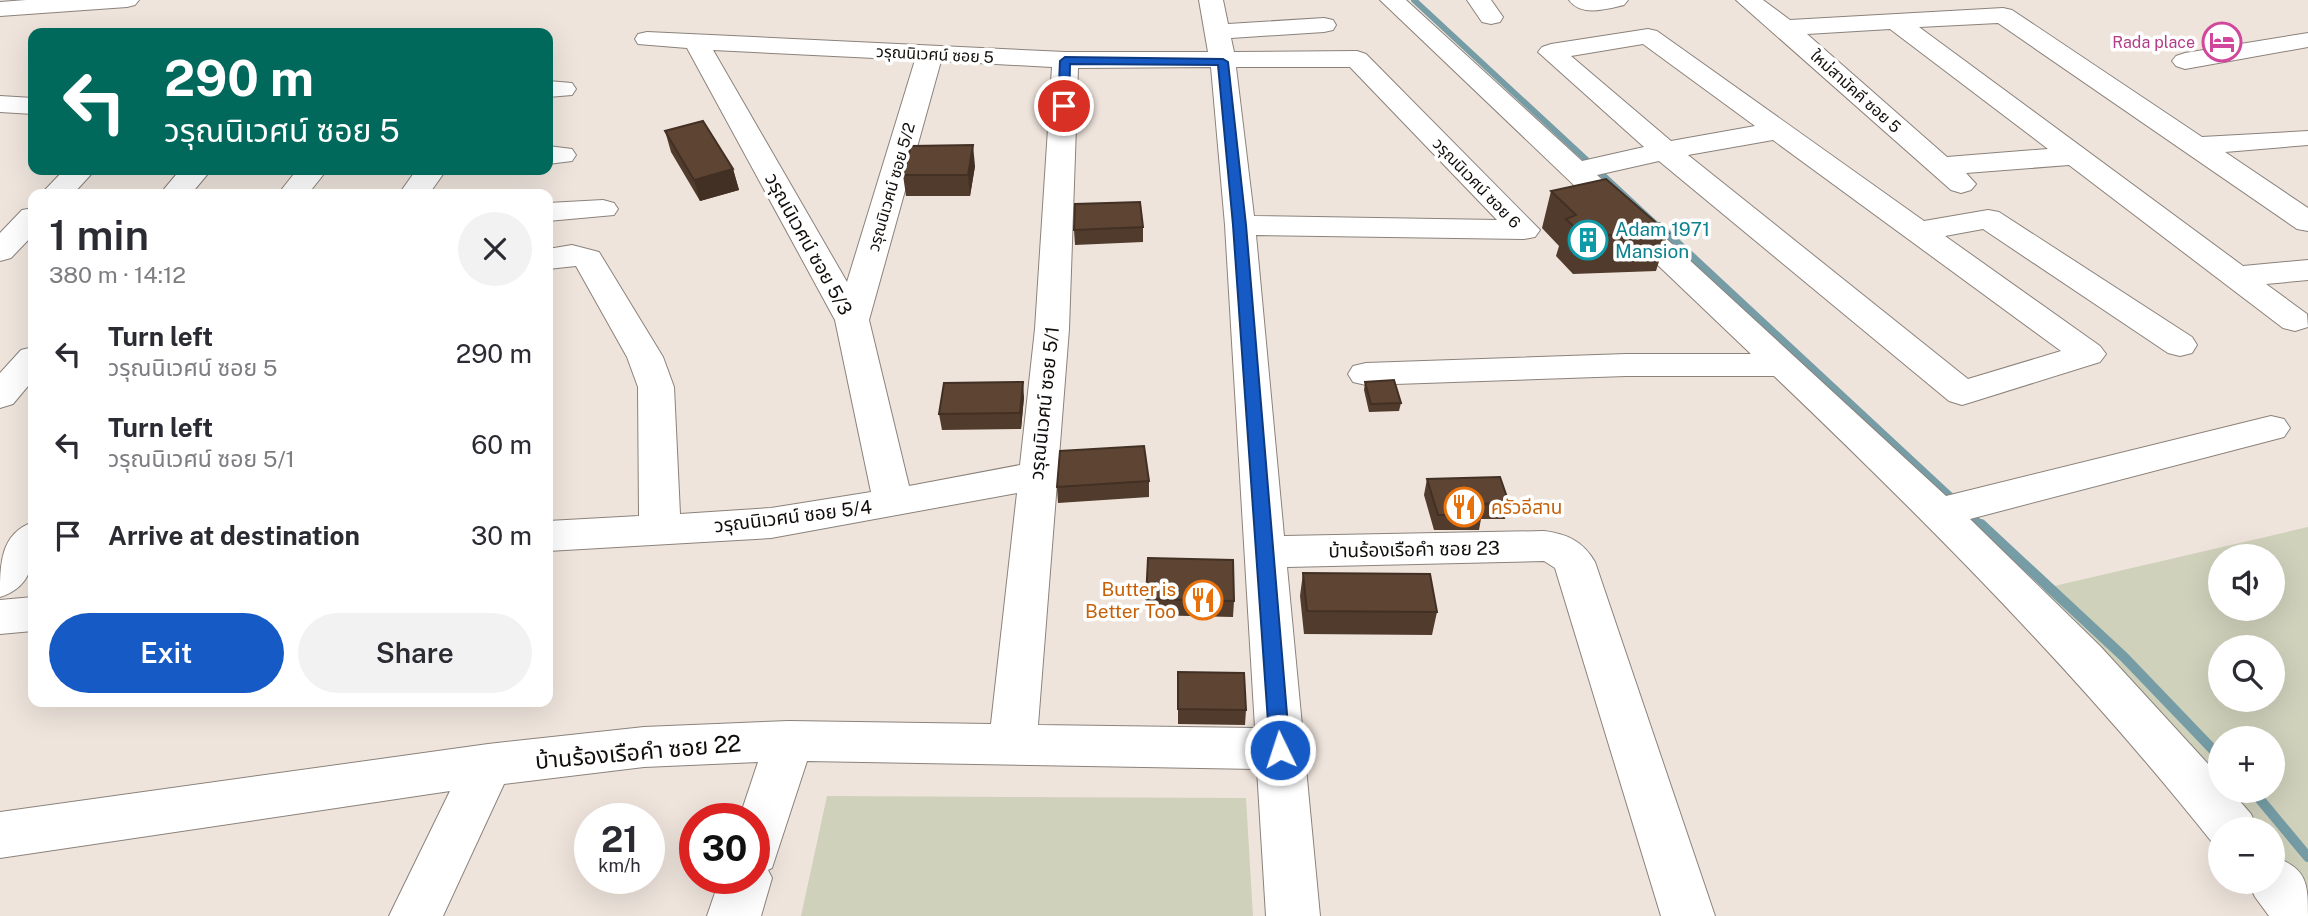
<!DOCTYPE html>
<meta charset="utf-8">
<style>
body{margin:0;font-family:"Public Sans","Noto Sans Thai",sans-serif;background:#f2f2f3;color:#2b2b33;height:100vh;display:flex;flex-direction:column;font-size:26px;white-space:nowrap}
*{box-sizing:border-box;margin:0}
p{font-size:23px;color:#7c7c81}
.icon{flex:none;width:38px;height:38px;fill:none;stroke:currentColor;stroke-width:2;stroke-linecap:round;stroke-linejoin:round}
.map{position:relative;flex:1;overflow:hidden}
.sheet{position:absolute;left:28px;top:189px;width:525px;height:518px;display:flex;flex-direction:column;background:#fff;border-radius:14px;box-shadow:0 7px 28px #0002}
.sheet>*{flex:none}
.top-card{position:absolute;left:28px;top:28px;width:525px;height:147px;border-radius:14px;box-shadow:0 7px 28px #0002;background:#00695c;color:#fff;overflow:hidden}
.controls{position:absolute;left:2208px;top:544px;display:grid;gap:14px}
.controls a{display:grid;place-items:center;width:77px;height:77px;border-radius:50%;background:#fff;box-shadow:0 7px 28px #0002;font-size:35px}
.speed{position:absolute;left:574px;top:803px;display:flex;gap:14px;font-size:35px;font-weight:700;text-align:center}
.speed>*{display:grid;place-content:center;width:91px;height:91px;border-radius:50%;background:#fff;box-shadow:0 7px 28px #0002;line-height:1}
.speed small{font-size:18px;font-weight:400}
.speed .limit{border:10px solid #d22;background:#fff;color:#111}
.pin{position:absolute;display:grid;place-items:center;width:60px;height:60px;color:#fff;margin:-30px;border:4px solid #fff;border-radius:50%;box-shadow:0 2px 7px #0007}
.me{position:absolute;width:77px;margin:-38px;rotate:356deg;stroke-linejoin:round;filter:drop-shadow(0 0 5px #0008)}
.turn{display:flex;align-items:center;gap:24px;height:147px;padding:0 21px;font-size:32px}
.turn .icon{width:91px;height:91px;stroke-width:2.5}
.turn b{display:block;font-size:49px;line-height:60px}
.round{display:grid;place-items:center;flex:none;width:74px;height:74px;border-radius:37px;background:#f2f2f3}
.overview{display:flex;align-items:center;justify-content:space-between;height:119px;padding:0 21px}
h1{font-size:42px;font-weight:600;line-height:52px}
.cta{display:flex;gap:14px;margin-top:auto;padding:14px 21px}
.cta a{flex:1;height:80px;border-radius:42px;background:#165ac5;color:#fff;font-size:28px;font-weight:600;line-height:80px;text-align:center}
.cta a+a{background:#f2f2f3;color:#2b2b33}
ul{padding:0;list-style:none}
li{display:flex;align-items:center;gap:21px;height:91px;padding:0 21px}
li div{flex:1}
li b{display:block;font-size:26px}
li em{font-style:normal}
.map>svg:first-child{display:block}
.green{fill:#cfd1bb;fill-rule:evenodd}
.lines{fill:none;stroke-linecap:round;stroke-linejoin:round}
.stream-far2{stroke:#769da6;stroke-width:6}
.stream-far1{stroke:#769da6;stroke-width:8}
.stream{stroke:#769da6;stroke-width:10}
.minor-casing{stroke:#8b827b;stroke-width:2}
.minor{fill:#fff;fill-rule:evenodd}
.wall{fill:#513b2c}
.shaded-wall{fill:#423024}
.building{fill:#5e4533;stroke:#423024;stroke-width:2}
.route{fill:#165ac5;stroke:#0e3a80;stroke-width:2}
.labels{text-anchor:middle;stroke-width:7;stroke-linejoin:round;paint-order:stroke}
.far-hotel-label{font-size:16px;fill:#b23c85;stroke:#fff;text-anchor:end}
.far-street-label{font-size:16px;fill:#120e0c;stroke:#fff}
.culture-label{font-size:19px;fill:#0d838f;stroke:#fff;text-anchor:start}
.street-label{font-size:19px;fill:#120e0c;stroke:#fff}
.food-label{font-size:19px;fill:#c56008;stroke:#fff;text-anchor:start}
.near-street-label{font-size:23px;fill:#120e0c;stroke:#fff}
</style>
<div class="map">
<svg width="2308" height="916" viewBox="0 0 2308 916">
<rect width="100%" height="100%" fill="#eee4dc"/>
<path class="green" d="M2308,527V893L2273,848V830L2257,829L2225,791H2273V738H2221V786L2037,590ZM2221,556H2273V609H2221ZM2221,648H2273V700H2221Z
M827,796L1246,798L1253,916H801Z"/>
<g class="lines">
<path class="stream-far2" d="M1414,0L1660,228"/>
<path class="stream-far1" d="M1659,226L1982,526"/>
<path class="stream" d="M1981,524L2124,657L2221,758
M2253,791L2308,857"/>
<defs>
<path id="minor" d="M26,0H139L135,5L127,7L0,16V2Z
M1199,0H1223L1228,24L1324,18L1333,20L1336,25L1333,30L1324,32L1231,38L1234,52L1357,51L1366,54L1540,230L1535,237L1524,239L1256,235L1284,536L1544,531C1567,534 1583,541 1595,562L1715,916H1661L1555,568L1544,561L1287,567L1320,916H1266L1257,769L807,761L772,868L768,870L772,878L761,916H707L720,878H754V819H739L758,762L644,767L504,784L443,916H389L450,791L0,858V812L488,744L644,727L789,721L991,724L1017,493L771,538L548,551V521L639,516L638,387L627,357L576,266L548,269V249L572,245L599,252L663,357L674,387L680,514L771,508L871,492L835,320L687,48L638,44L635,39L638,34L647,32L1065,52H1208ZM713,50L915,60L847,282ZM941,61L1052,67L1035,329L1020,465L909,486L869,320ZM1211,67L1225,225L1255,728L1038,725L1069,329L1078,68ZM1236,67H1350L1497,220L1254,216Z
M1380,0H1406L1582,161L1644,147L1538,52L1542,47L1551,44L1648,29L1657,31L1924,221L1988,210L1999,212L2192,337L2197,345L2192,353L2180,356L2168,353L1983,229L1945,236L2100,346L2106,354L2100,362L1975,401L1962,405L1949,401L1659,161L1597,175L1946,496L2271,416L2284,419L2290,428L2284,437L1970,519L2100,646L2221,778V791H2231L2251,814L2258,830H2221V848L2215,846C2081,677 1930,525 1774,376H1626L1366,385L1353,382L1348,374L1353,366L1366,363L1626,354H1751ZM1643,44L1755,126L1671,141L1571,56ZM1773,140L2061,351L1968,379L1688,155Z
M1467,0H1491L1503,17L1500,22L1491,24L1482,22Z
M1569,0H1628L1624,5C1607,9 1581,17 1569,0Z
M1736,0H1763L1790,20L2003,8L2012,10L2202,137L2308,131V145L2225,152L2308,208V231L2297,229L1998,23L1919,27L2243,266L2308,260V280L2266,284L2307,314L2308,327L2295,331L2283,328L2069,165L1966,173L1976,184L1971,190L1961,193L1951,190ZM1890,29L2048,149L1947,157L1807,34Z
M2308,33V47L2185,69L2176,66L2172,61L2176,56L2185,53Z
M548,81L572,83L576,89L572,95L548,97Z
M0,96L33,98V114L0,112Z
M548,146L572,149L576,155L572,161L548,164Z
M64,170H95L73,194H41Z
M180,170H211L191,194H160Z
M297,170H327L308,194H278Z
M416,170H446L429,194H399Z
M603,200L614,203L618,209L614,215L548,221V203Z
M33,208V235L11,258L0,261V233L22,210Z
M33,347V380L13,404L0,408V373L21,350Z
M33,522C34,555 37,585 0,597C0,564 0,534 33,522Z
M33,597V631L0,634V600Z
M2273,856C2307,869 2308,882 2308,916H2269L2255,897L2248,882H2273Z"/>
</defs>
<use href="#minor" class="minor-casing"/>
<use href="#minor" class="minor"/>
</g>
<path class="wall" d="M665,131L733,169L739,190L700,201L671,152Z
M975,166L970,196H906L903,175Z
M1551,191L1668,233L1656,271L1573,274L1556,256L1559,246L1542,228Z
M1143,227V242L1075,245L1074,230Z
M1365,382L1401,403L1399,411L1369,412L1364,390Z
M1024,397L1021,429L942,430L939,414Z
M1427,479L1509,503L1505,519H1481L1479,530H1434L1424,495Z
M1149,481V497L1058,503L1057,487Z
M1303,573L1437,612L1432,635L1304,634L1300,596Z
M1146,599L1234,601L1233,617L1146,615Z
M1178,672L1246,710L1245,725L1178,724Z"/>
<path class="shaded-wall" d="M973,145L975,166L970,196L968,175Z
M733,169L739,190L700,201L694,180Z
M1023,382L1024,397L1021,429L1020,413Z"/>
<path class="building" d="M703,121L733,169L694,180L665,131Z
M973,145L968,175H903L911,146Z
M1606,179L1668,233L1584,236L1566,219L1576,215L1551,191Z
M1140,202L1143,227L1074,230L1075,204Z
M1394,380L1401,403L1371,404L1365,382Z
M1023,382L1020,413L939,414L944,383Z
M1144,446L1149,481L1057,487L1060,451Z
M1500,477L1509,503L1479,504L1482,514L1438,515L1427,479Z
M1148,558L1233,560L1234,601L1146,599Z
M1303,573L1430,574L1437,612L1307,611Z
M1178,672L1244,673L1246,710L1178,709Z"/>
<path class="route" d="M1065,57L1223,59L1228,62L1246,225L1290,750L1287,755L1280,758L1273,755L1270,750L1233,225L1218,65L1070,64L1069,106L1064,109L1058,106L1060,61Z"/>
<defs>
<symbol id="hotel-ring" viewBox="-11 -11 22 22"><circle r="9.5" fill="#fff" stroke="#d1479c" stroke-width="1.5"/><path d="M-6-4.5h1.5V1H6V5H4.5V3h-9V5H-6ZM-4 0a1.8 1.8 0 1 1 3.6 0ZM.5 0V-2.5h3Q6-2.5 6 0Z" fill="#d1479c"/></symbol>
<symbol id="building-ring" viewBox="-11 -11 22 22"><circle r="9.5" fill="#fff" stroke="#0f9aa8" stroke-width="1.5"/><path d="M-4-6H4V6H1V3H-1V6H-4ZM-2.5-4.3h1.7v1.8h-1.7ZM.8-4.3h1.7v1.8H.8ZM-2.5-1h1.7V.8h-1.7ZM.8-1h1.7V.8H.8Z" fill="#0f9aa8"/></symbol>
<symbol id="restaurant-ring" viewBox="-11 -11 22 22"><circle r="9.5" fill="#fff" stroke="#e8710a" stroke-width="1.5"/><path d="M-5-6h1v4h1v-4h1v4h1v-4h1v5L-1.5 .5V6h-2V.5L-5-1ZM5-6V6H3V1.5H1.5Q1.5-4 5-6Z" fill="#e8710a"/></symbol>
</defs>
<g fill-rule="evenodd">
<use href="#hotel-ring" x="2200" y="20" width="44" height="44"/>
<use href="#building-ring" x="1566" y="218" width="44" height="44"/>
<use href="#restaurant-ring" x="1442" y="485" width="44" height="44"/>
<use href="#restaurant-ring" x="1181" y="578" width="44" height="44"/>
</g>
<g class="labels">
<g class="far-hotel-label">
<text x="2195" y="48">Rada place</text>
</g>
<g class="far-street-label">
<text transform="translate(935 54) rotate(3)" y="6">วรุณนิเวศน์ ซอย 5</text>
<text transform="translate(1856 91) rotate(42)" y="6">ใหม่สามัคคี ซอย 5</text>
<text transform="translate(1477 183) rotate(46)" y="6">วรุณนิเวศน์ ซอย 6</text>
<text transform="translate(891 187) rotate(-74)" y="6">วรุณนิเวศน์ ซอย 5/2</text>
</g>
<g class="culture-label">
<text x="1615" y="236">Adam 1971<tspan x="1615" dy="22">Mansion</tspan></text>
</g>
<g class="street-label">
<text transform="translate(809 244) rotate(61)" y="7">วรุณนิเวศน์ ซอย 5/3</text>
<text transform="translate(1044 403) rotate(-84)" y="7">วรุณนิเวศน์ ซอย 5/1</text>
<text transform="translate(793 516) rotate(-7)" y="7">วรุณนิเวศน์ ซอย 5/4</text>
<text transform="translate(1414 549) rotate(-1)" y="7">บ้านร้องเรือคำ ซอย 23</text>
</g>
<g class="food-label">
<text x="1491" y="514">ครัวอีสาน</text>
<text x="1176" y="596" text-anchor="end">Butter is<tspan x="1176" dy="22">Better Too</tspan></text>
</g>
<g class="near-street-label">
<text transform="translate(638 752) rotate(-5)" y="8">บ้านร้องเรือคำ ซอย 22</text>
</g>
</g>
</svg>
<div class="controls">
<a><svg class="icon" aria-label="sound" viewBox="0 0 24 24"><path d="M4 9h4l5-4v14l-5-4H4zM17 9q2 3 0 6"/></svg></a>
<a><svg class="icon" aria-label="search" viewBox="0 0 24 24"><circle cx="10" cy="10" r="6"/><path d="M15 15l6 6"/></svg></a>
<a>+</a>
<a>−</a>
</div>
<div class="speed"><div>21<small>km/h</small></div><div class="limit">30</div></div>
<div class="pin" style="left:1064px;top:106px;background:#d93025"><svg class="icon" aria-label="arrive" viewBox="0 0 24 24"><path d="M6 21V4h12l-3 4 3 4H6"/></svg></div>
<svg class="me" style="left:1280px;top:750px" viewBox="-20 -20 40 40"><circle r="17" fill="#165ac5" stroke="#fff" stroke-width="3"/><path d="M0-11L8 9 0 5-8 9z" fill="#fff"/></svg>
<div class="top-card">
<div class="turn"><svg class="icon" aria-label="left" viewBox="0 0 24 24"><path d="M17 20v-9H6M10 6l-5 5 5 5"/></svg><div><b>290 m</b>วรุณนิเวศน์ ซอย 5</div></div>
</div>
<section class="sheet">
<div class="overview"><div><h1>1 min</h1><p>380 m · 14:12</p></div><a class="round"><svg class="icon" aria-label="close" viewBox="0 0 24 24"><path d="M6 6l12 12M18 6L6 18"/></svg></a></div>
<ul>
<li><svg class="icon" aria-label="left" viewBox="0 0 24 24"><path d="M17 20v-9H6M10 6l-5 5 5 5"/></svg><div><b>Turn left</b><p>วรุณนิเวศน์ ซอย 5</p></div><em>290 m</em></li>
<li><svg class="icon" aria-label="left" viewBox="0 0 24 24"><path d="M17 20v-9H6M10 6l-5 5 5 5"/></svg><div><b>Turn left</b><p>วรุณนิเวศน์ ซอย 5/1</p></div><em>60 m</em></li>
<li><svg class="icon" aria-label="arrive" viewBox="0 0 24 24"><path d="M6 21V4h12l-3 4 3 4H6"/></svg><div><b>Arrive at destination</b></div><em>30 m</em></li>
</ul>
<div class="cta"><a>Exit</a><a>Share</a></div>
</section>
</div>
